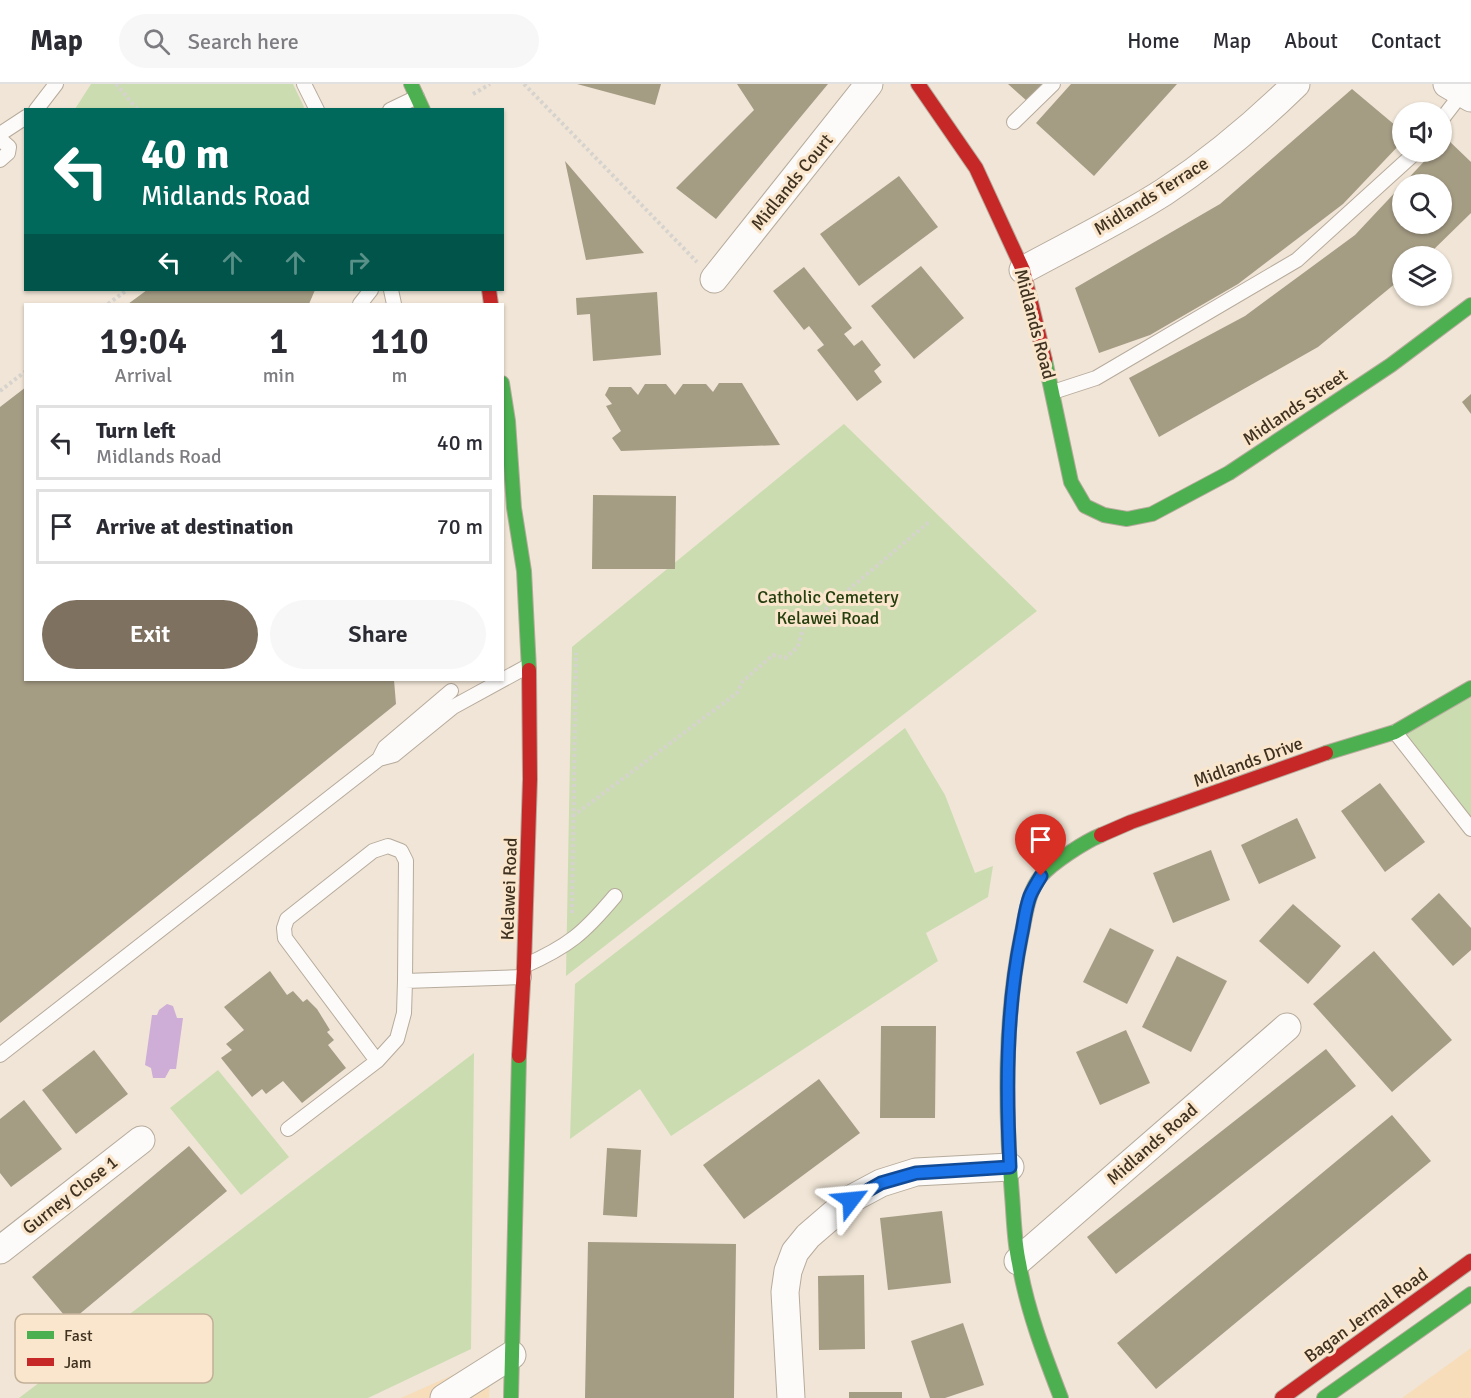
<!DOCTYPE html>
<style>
body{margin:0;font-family:Signika,sans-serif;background:#f7f7f7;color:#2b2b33;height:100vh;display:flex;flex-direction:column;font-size:22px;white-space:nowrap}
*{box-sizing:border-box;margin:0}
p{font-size:20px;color:#7c7c81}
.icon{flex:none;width:33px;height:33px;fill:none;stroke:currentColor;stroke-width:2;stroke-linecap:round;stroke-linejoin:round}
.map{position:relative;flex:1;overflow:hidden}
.sheet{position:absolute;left:24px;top:219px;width:480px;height:378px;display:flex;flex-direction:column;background:#fff;border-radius:0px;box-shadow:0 2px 4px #0004}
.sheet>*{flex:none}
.hud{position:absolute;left:24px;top:24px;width:480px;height:183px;border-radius:0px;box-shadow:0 2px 4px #0004;background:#00695c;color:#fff;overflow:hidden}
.controls{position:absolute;left:1392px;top:18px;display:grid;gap:12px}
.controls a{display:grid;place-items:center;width:60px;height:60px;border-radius:50%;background:#fff;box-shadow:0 2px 4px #0004;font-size:30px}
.pin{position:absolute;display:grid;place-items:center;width:51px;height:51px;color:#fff;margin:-62px -26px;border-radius:50% 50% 50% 0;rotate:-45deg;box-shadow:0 0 6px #0007}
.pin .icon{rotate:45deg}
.me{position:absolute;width:66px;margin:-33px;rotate:61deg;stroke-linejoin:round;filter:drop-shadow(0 0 4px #0008)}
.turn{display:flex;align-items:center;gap:21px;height:126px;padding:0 18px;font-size:27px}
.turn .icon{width:78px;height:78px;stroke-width:2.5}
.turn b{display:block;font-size:42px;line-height:51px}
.lanes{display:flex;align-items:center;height:57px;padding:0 18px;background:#0003;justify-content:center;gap:30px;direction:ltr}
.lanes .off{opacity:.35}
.eta{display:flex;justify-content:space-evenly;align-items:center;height:102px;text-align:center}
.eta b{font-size:36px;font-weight:600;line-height:42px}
.action{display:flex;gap:12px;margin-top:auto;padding:12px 18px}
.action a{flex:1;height:69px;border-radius:36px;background:#7e7160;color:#fff;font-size:24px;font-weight:600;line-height:69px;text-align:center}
.action a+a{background:#f7f7f7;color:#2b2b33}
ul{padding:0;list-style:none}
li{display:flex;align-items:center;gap:18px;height:75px;margin:0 12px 9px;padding:0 6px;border:3px solid #e1e1e2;border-radius:0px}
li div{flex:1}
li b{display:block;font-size:22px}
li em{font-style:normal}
header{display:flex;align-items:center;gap:36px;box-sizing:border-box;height:84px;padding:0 30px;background:#fff;border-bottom:2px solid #e1e1e2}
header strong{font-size:28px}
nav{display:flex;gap:33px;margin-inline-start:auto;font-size:21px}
.search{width:420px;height:54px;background:#f7f7f7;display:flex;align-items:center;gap:15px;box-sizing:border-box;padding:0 21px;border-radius:33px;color:#7c7c81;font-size:22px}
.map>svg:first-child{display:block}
.built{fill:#f7ddba}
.green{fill:#cbdcb1}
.water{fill:#ceadd7}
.building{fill:#a59c84;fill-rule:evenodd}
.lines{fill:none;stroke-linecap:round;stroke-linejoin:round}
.lane-casing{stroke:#b6ab9c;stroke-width:16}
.street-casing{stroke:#b6ab9c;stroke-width:29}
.fast-casing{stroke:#b6ab9c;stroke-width:16}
.jam-casing{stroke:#b6ab9c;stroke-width:16}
.path{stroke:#d6d3ce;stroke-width:4;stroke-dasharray:3 3;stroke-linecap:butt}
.lane{stroke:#fdfbf9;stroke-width:14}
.street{stroke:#fdfbf9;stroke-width:27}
.fast{stroke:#4caf50;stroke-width:14}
.jam{stroke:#c62828;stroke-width:14}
.route-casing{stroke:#114b97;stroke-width:15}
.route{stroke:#1a73e8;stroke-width:10}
.labels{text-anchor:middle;stroke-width:6;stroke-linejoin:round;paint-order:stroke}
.street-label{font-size:18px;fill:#403221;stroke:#fae6cc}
.park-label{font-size:18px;fill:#253f0e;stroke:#fae6cc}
.key{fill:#fae6cc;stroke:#c2b099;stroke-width:1.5}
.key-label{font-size:16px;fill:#403221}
</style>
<header>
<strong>Map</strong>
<div class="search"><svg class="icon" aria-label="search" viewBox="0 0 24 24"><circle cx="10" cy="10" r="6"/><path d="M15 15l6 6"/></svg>Search here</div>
<nav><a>Home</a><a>Map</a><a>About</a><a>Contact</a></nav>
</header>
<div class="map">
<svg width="1471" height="1314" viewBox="0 0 1471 1314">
<rect width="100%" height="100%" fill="#f0e5d6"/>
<path class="built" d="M1471,1264V1314H1402Z
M491,1274L489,1314H401Z"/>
<path class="green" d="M91,0H293L304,23L302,26L75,25Z
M844,340L1037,527L566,892L572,563Z
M1471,604V745L1395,648Z
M905,644L945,711L975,789L993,782L988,813L926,849L938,877L671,1052L640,1005L570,1055L575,900Z
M474,969L471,1265L368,1314H19Z
M218,986L289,1073L241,1111L170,1024Z"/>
<path class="water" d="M167,920L173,922L177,934H183L176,985H170L165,994H153L151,984L145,981L152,931H157L159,926Z"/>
<path class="building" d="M577,0H661L655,21Z
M737,0H828L716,135L676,104L754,26Z
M1008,0H1043L1027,17Z
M1071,0H1177L1094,92L1036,39Z
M1352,5L1402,47V58L1343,120L1238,200L1150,251L1099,269L1075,204L1220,120Z
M1446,54L1471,78V129L1427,172H1402V194L1318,263L1159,353L1129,294L1245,232L1355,151L1433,68H1442V59ZM1402,100H1442V140H1402Z
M565,77L644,169L586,176Z
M899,92L938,143L859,202L820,150Z
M921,182L964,234L914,275L871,222Z
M804,183L852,244L844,250L854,262L862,256L881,281L874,287L882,298L857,317L817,266L824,261L809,242L804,246L773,207Z
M147,206H315L309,220H128Z
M657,208L661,271L593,277L590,230L577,231L576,214Z
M719,299H742L780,361L621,367L612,354L621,347L606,322L612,320L605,311L609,303H631L638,311L645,300H666L675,311L683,300H706L713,308Z
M26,303V596H394L396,620L0,939V323Z
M1471,310V330L1462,318Z
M593,411L676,412L675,485H592Z
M1380,699L1425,758L1385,788L1341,727Z
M1297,734L1316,774L1259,800L1241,761Z
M1211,766L1230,816L1173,839L1153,789Z
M1439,809L1471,844V866L1453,882L1411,835Z
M1293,820L1341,862L1308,900L1259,857Z
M1110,844L1154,866L1127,920L1083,898Z
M1374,867L1452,956L1392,1008L1313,920Z
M1177,872L1227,897L1191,968L1142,943Z
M270,887L287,911L293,907L303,918L307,915L317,925L330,946L327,948L334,956L328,961L346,984L302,1019L283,997L266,1010L262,1005L252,1013L221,974L232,966L226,960L244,946L224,923Z
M881,942H936L935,1034H880Z
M1126,946L1150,999L1100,1021L1076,968Z
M1326,965L1356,1002L1116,1190L1087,1153Z
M94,966L128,1010L76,1050L42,1006Z
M819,995L860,1049L744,1135L703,1081Z
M24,1016L62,1065L11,1103L0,1089V1035Z
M1392,1031L1431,1077L1156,1305L1117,1259Z
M189,1062L227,1107L70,1238L32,1193Z
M607,1064L641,1066L637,1133L603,1131Z
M942,1127L951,1199L888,1206L880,1134Z
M588,1158L736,1160L734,1314H585Z
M864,1191L865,1265L819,1266L818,1192Z
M963,1239L984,1301L945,1314H930L911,1257Z
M849,1308H902V1314H849Z"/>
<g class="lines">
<defs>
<path id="lane" d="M304,0L317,26
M36,26L56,0
M390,26L417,13
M1442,35L1462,9
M1014,38L1053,0
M0,50L26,33
M0,55L9,63L8,69L0,76
M391,206L394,220
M360,220L371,206
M1053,308L1096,294L1297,176L1416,68
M1395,648L1471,745
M379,675L385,663L451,607
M524,882C569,862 584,849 615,812
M0,971L379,675L394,671L453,623L528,582
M377,977L285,854L284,844L287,835L373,767L388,762L401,767L406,777L405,897
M288,1045L377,977L397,955L404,929L405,897L524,893"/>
<path id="street" d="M1447,0L1471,14
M1023,186C1069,161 1120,136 1164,108C1212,76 1255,40 1296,0
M714,195L869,0
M0,1166L141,1056
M1018,1177L1287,943
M444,1314L512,1271
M791,1314L785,1208L788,1187L795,1168L808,1152L851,1115L881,1099L916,1088L1010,1083"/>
<path id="fast" d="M411,0L423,26
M1045,276L1071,398L1085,422L1104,431L1127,435L1152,430L1229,389L1391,281L1471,221
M502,299L508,337L514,424L524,487L529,586
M1326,669L1395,648L1471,604
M511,1314L519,972
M1061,1314C1044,1270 1027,1226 1019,1179C1014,1157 1014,1134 1012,1111C1005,1024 1004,934 1022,848C1026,829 1028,808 1041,792C1052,779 1084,758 1101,751
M1324,1314L1471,1210"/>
<path id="jam" d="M918,0L976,84L1023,186L1045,276
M489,206L491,220
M1101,751L1131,738L1326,669
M519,972L524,882L530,695L529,586
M1282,1314L1471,1177"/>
</defs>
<use href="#lane" class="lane-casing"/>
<use href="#street" class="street-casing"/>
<use href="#fast" class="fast-casing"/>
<use href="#jam" class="jam-casing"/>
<path class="path" d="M116,0L138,26
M524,0L697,178
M473,10L490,0
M108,220L127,206
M0,307L26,287
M573,732L737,609L743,597L773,571L785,574L798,563L803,544L929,438
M572,829L576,569"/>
<use href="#lane" class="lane"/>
<use href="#street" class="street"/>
<use href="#fast" class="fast"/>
<use href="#jam" class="jam"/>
</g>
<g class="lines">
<defs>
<path id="route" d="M851,1116L881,1099L916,1089L1010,1083C1006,1006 1006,928 1021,853C1024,840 1025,825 1030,812C1033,805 1037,799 1041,792"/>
</defs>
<use href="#route" class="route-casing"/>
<use href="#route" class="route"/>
</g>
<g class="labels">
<g class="street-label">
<text transform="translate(792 98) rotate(-51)" y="6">Midlands Court</text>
<text transform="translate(1151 112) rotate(-32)" y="6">Midlands Terrace</text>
<text transform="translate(1035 240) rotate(75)" y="6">Midlands Road</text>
<text transform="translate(1295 323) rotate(-34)" y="6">Midlands Street</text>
<text transform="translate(1248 678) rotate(-20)" y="6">Midlands Drive</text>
<text transform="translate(509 805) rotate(-88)" y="6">Kelawei Road</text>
<text transform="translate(1152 1060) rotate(-41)" y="6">Midlands Road</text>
<text transform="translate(70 1111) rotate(-38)" y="6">Gurney Close 1</text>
<text transform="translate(1366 1231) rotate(-36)" y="6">Bagan Jermal Road</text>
</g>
<g class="park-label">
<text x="828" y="519">Catholic Cemetery<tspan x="828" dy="21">Kelawei Road</tspan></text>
</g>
</g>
<rect x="15" y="1230" width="198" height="69" rx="9" class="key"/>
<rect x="27" y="1247" width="27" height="8" fill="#4caf50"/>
<rect x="27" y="1274" width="27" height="8" fill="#c62828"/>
<g class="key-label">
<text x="64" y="1257">Fast</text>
<text x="64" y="1284">Jam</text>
</g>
</svg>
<div class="controls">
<a><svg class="icon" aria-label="sound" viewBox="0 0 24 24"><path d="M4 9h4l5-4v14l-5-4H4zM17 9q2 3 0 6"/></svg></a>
<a><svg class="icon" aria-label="search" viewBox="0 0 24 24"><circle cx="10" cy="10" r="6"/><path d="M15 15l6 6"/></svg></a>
<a><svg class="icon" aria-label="layers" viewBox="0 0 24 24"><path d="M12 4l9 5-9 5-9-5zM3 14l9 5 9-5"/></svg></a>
</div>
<div class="pin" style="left:1041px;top:792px;background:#d93025"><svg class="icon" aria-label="arrive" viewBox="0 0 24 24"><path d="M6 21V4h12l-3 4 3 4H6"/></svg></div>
<svg class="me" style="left:851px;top:1116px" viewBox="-20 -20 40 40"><path d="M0-17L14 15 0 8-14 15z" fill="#1a73e8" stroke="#fff" stroke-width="4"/></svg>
<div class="hud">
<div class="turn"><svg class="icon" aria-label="left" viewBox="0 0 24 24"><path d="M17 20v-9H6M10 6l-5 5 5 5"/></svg><div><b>40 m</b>Midlands Road</div></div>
<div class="lanes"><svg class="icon" aria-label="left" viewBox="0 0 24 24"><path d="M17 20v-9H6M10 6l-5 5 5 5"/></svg><svg class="icon off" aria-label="ahead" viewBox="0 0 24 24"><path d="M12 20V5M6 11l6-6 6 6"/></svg><svg class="icon off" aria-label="ahead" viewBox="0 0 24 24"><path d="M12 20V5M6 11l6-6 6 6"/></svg><svg class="icon off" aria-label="right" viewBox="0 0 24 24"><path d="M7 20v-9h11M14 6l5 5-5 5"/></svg></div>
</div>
<section class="sheet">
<div class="eta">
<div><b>19:04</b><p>Arrival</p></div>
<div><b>1</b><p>min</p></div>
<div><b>110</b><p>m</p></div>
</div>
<ul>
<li><svg class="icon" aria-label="left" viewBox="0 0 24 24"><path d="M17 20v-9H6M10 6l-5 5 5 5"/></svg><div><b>Turn left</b><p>Midlands Road</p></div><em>40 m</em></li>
<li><svg class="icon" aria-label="arrive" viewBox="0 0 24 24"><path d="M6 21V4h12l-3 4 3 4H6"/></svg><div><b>Arrive at destination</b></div><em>70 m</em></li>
</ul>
<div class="action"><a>Exit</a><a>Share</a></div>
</section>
</div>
